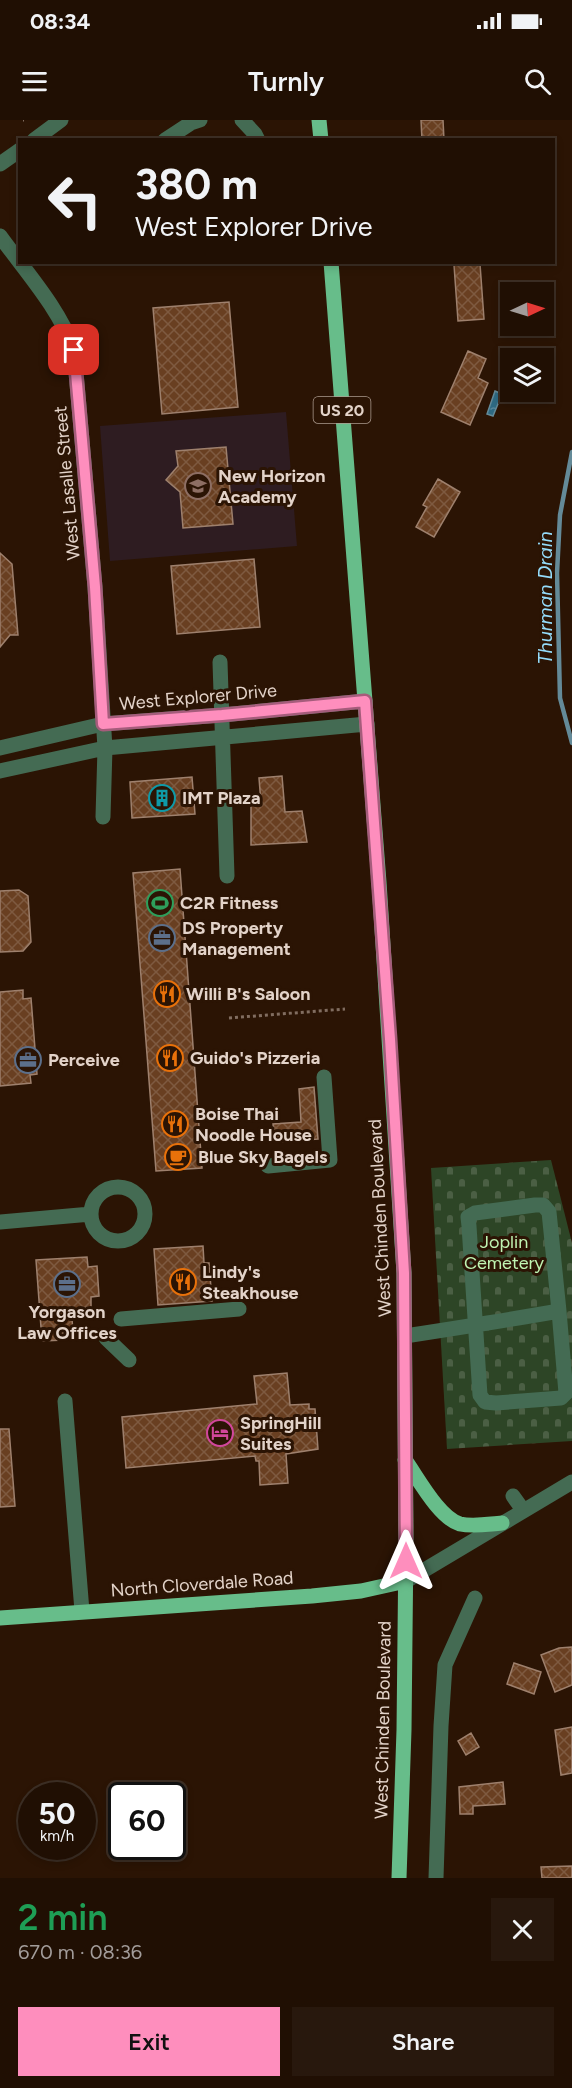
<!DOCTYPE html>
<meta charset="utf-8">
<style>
body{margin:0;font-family:Figtree,sans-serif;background:#28180d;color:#f1f3f6;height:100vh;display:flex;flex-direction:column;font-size:22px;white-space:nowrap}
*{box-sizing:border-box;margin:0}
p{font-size:20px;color:#a29c9a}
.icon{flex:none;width:33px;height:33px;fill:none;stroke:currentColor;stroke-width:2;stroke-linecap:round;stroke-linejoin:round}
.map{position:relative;height:1758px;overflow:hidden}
.panel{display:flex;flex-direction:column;background:#200f03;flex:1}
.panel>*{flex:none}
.hud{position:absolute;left:18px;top:18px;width:537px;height:126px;border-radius:0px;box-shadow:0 3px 9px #0003,0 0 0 2px #3d2f25;background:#200f03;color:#f1f3f6;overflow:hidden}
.needle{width:39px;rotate:86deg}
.buttons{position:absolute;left:500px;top:162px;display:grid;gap:12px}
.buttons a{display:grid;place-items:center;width:54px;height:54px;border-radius:0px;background:#200f03;box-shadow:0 3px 9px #0003,0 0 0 2px #3d2f25;font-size:30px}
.speed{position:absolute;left:18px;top:1662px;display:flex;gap:12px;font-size:30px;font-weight:700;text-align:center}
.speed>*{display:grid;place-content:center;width:78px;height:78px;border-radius:50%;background:#200f03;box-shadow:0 3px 9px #0003,0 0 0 2px #3d2f25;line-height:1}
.speed small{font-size:15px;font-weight:400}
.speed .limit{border:3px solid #111;border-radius:9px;background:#fff;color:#111}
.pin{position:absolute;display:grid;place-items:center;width:51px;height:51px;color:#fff;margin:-26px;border-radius:12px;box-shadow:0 3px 9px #0006}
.me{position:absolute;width:66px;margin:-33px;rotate:0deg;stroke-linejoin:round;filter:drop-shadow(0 0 4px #0008)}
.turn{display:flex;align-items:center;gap:21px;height:126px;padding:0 18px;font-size:27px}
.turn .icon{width:78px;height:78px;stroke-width:2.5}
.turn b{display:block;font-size:42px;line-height:51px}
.round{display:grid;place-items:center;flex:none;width:63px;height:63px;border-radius:0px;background:#28180d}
.summary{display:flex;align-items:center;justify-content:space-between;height:102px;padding:0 18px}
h1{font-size:36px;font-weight:600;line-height:45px;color:#1e9e55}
.primary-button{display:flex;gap:12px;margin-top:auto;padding:12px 18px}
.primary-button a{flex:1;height:69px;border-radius:0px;background:#fe8ebd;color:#111;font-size:24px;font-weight:600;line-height:69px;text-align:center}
.primary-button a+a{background:#28180d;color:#f1f3f6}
.status{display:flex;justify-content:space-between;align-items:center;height:42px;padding:0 30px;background:#200f03;direction:ltr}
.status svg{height:16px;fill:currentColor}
header{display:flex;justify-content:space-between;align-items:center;height:78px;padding:0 18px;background:#200f03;font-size:27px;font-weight:600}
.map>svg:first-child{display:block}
.education{fill:#2e1c21}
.cemetery{fill:url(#cemetery-stones)}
.water{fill:url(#water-ripples);stroke:#648a98;stroke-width:1.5}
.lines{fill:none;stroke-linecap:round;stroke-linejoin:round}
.stream{stroke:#648a98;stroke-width:4.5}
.building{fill:url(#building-cross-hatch);stroke:#9e806d;stroke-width:1.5}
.path{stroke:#816d60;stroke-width:3;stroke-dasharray:3 3;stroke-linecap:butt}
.minor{stroke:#446b53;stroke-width:15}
.major{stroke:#67bd8a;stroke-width:15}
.route-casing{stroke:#a55c7b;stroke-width:15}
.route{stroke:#fe8ebd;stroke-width:10}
.labels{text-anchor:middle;stroke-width:6;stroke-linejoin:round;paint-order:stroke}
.shield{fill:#2b1404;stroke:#ac9a8e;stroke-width:1.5}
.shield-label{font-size:16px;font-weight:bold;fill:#e3d3c9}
.poi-label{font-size:18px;font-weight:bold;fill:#e3d3c9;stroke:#2b1404;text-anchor:start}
.street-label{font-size:18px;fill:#e3d3c9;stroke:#2b1404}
.park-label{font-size:18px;fill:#c0f5b3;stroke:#2b1404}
.water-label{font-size:20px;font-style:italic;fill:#95dcfb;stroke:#2b1404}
</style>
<div class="status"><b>08:34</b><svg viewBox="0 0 49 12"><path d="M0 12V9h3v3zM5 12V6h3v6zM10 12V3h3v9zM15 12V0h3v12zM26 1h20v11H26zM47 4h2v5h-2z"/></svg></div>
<header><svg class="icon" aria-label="menu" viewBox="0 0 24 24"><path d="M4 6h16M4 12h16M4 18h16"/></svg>Turnly<svg class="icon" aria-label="search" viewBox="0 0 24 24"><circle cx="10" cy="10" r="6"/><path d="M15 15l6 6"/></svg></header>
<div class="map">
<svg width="572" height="1758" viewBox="0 0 572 1758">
<defs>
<pattern id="cemetery-stones" width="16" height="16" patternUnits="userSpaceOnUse" patternTransform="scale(1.5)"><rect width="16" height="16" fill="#2d4526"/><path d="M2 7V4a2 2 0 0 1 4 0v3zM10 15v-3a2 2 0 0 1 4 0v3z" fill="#4b5f44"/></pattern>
<pattern id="water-ripples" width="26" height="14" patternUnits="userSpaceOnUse" patternTransform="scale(1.5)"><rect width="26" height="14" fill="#2e6a83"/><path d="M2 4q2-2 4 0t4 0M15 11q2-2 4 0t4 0" fill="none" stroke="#568599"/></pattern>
<pattern id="building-cross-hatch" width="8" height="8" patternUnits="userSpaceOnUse" patternTransform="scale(1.5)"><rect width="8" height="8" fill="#693f21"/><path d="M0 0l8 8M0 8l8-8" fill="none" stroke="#7e5a40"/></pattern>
</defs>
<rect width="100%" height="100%" fill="#2b1404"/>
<path class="education" d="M286,292L297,426L110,441L100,306Z"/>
<path class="cemetery" d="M551,1040L572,1123V1321L447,1329L431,1048Z"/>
<path class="water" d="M495,271L502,274L493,296L487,294Z"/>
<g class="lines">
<path class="stream" d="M572,332L560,395L557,453L560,578L572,623"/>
</g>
<path class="building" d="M421,0H443L444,20H422Z
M480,144L484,199L458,201L454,145Z
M229,182L238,287L162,294L153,188Z
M468,231L486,239L478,258L488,263L470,305L441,292Z
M226,327L233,404L183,408L180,372L166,360L178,346L176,331Z
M438,359L460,372L434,417L416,407L427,387L423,385Z
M0,433L12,444L18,515H10L0,527Z
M254,439L260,507L177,514L171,446Z
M282,656L285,692L302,691L307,722L251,725V683H261L259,658Z
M192,657L195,694L132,698L130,662Z
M180,749L202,1048L156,1051L133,753Z
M19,770L28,776L31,822L23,831L0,832V771Z
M23,870V879L31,878L37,954L30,955L31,963L0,966V872Z
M314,967L318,1019L275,1022L273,1004L301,1002L299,969Z
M203,1126L204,1143H209L212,1181L158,1185L154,1129Z
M87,1137L88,1147L97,1146L99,1176L91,1177V1187L82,1188V1198L72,1199L73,1212L63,1213L64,1220L42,1221L36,1140Z
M287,1253L290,1285L309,1284V1289H315L318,1329L286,1334L288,1363L260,1365L259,1341H256L255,1336L126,1348L122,1297L257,1284L254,1256Z
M0,1309H9L15,1386L0,1387Z
M572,1527V1565L555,1572L541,1535L559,1528Z
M514,1543L541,1552L534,1574L507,1564Z
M572,1607V1653L561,1655L555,1610Z
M471,1613L479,1627L466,1635L458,1621Z
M503,1662L505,1684L473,1686V1694H460L459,1667Z
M572,1746V1758H542L541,1747Z"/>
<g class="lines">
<path class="path" d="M23,0H24
M229,898L345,889"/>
<path class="minor" d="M242,0L255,14L258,20
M34,20L61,0
M165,20L191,3L200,0
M0,44L20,30
M0,116C26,152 59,188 74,230L95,467L105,628L103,697
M220,542L227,756
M0,628L103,604L222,595L365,581
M0,651L105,628L367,604
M268,1046L330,1040L324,957
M91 1094a27 27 0 1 1 54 0a27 27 0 1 1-54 0Z
M0,1102L91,1094
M121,1199L239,1189
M405,1216C457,1208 508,1200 559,1191L549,1092L543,1085H535L475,1093L468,1097L469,1106L480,1275L485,1282L496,1283L561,1278L566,1273L559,1191
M106,1218L129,1240
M65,1281L82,1491
M513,1376L523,1390
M406,1461L572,1362
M436,1758L441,1606L445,1545L475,1478"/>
<path class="major" d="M319,0L321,20
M331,142L379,762L404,1153L406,1421L404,1610L399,1758
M405,1340C418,1358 439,1398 460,1404C474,1407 488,1404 502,1403
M0,1498L312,1476L361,1471L406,1461"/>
</g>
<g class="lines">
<defs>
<path id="route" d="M74,230L95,467L103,604L222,595L365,581L390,919L404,1153L406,1441"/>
</defs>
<use href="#route" class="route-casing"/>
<use href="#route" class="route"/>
</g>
<defs>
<symbol id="school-ring" viewBox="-11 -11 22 22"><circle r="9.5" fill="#2b1404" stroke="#8d6e63" stroke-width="1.5"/><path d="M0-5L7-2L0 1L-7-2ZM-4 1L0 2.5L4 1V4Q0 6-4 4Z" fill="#8d6e63"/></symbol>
<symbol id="building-ring" viewBox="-11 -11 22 22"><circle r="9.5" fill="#2b1404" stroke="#0f9aa8" stroke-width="1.5"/><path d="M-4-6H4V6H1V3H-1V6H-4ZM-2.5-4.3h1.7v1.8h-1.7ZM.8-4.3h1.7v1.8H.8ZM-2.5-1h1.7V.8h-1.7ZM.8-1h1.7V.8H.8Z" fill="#0f9aa8"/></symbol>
<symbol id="stadium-ring" viewBox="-11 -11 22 22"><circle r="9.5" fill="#2b1404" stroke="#2e9e5b" stroke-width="1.5"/><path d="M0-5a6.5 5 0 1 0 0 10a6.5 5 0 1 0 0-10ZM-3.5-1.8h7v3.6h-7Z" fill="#2e9e5b"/></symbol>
<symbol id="office-ring" viewBox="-11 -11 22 22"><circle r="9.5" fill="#2b1404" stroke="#5c6f8a" stroke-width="1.5"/><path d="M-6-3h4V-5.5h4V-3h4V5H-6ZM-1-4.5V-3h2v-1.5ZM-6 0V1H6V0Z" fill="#5c6f8a"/></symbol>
<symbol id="restaurant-ring" viewBox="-11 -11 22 22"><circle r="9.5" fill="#2b1404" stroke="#e8710a" stroke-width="1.5"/><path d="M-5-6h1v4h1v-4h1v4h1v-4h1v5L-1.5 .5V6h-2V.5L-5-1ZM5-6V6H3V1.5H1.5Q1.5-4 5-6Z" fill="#e8710a"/></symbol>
<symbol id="cafe-ring" viewBox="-11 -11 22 22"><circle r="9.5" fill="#2b1404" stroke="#e8710a" stroke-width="1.5"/><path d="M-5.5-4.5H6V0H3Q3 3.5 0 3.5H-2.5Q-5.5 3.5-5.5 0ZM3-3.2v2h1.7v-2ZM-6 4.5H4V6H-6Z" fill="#e8710a"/></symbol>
<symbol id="hotel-ring" viewBox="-11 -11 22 22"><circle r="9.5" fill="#2b1404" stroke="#d1479c" stroke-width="1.5"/><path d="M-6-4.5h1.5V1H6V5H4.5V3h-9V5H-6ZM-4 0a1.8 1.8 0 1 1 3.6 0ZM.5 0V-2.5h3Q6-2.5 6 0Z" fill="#d1479c"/></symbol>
</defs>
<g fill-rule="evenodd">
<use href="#school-ring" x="183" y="351" width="30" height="30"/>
<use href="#building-ring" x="147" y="663" width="30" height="30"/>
<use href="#stadium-ring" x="145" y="768" width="30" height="30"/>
<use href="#office-ring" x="147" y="803" width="30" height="30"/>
<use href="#restaurant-ring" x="152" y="859" width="30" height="30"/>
<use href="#restaurant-ring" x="155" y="923" width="30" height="30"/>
<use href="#office-ring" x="13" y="925" width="30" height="30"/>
<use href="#restaurant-ring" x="160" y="989" width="30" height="30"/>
<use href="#cafe-ring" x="163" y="1022" width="30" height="30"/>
<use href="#restaurant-ring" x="168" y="1147" width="30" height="30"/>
<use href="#office-ring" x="52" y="1149" width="30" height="30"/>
<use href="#hotel-ring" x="205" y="1298" width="30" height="30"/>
</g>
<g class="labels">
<rect class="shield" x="313.5" y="277" width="57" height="26" rx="4.5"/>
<g class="shield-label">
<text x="342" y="296">US 20</text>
</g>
<g class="poi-label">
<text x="218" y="362">New Horizon<tspan x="218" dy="21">Academy</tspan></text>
<text x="182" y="684">IMT Plaza</text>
<text x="180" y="789">C2R Fitness</text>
<text x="182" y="814">DS Property<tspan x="182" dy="21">Management</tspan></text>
<text x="186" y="880">Willi B's Saloon</text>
<text x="190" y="944">Guido's Pizzeria</text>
<text x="48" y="946">Perceive</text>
<text x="195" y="1000">Boise Thai<tspan x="195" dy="21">Noodle House</tspan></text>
<text x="198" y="1043">Blue Sky Bagels</text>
<text x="202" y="1158">Lindy's<tspan x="202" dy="21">Steakhouse</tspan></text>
<text x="67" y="1198" text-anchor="middle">Yorgason<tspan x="67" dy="21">Law Offices</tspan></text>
<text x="240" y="1309">SpringHill<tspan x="240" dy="21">Suites</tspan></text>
</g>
<g class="street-label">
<text transform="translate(67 363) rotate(-95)" y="6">West Lasalle Street</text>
<text transform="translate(198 577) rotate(-5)" y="6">West Explorer Drive</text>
<text transform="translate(380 1098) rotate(-93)" y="6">West Chinden Boulevard</text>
<text transform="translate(202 1464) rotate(-4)" y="6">North Cloverdale Road</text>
<text transform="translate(383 1600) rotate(-89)" y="6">West Chinden Boulevard</text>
</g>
<g class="park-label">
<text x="504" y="1128">Joplin<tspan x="504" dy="21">Cemetery</tspan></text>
</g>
<g class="water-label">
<text transform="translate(545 478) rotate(-90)" y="7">Thurman Drain</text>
</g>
</g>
</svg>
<div class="buttons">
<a><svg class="needle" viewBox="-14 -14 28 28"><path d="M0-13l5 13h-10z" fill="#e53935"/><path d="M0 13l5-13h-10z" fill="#a29c9a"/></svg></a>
<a><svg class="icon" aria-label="layers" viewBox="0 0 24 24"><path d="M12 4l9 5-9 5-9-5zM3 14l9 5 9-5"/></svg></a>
</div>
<div class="speed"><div>50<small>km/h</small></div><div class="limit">60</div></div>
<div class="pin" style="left:74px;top:230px;background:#d93025"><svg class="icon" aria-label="arrive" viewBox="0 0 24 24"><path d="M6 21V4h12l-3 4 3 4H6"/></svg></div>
<svg class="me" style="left:406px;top:1441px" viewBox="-20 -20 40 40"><path d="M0-17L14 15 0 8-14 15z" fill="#fe8ebd" stroke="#fff" stroke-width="4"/></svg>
<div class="hud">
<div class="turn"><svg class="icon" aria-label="left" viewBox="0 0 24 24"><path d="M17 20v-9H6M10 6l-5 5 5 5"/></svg><div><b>380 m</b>West Explorer Drive</div></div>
</div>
</div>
<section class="panel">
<div class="summary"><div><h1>2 min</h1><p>670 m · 08:36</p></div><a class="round"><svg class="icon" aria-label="close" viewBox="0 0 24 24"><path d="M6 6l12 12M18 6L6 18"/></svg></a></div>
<div class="primary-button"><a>Exit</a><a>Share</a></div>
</section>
